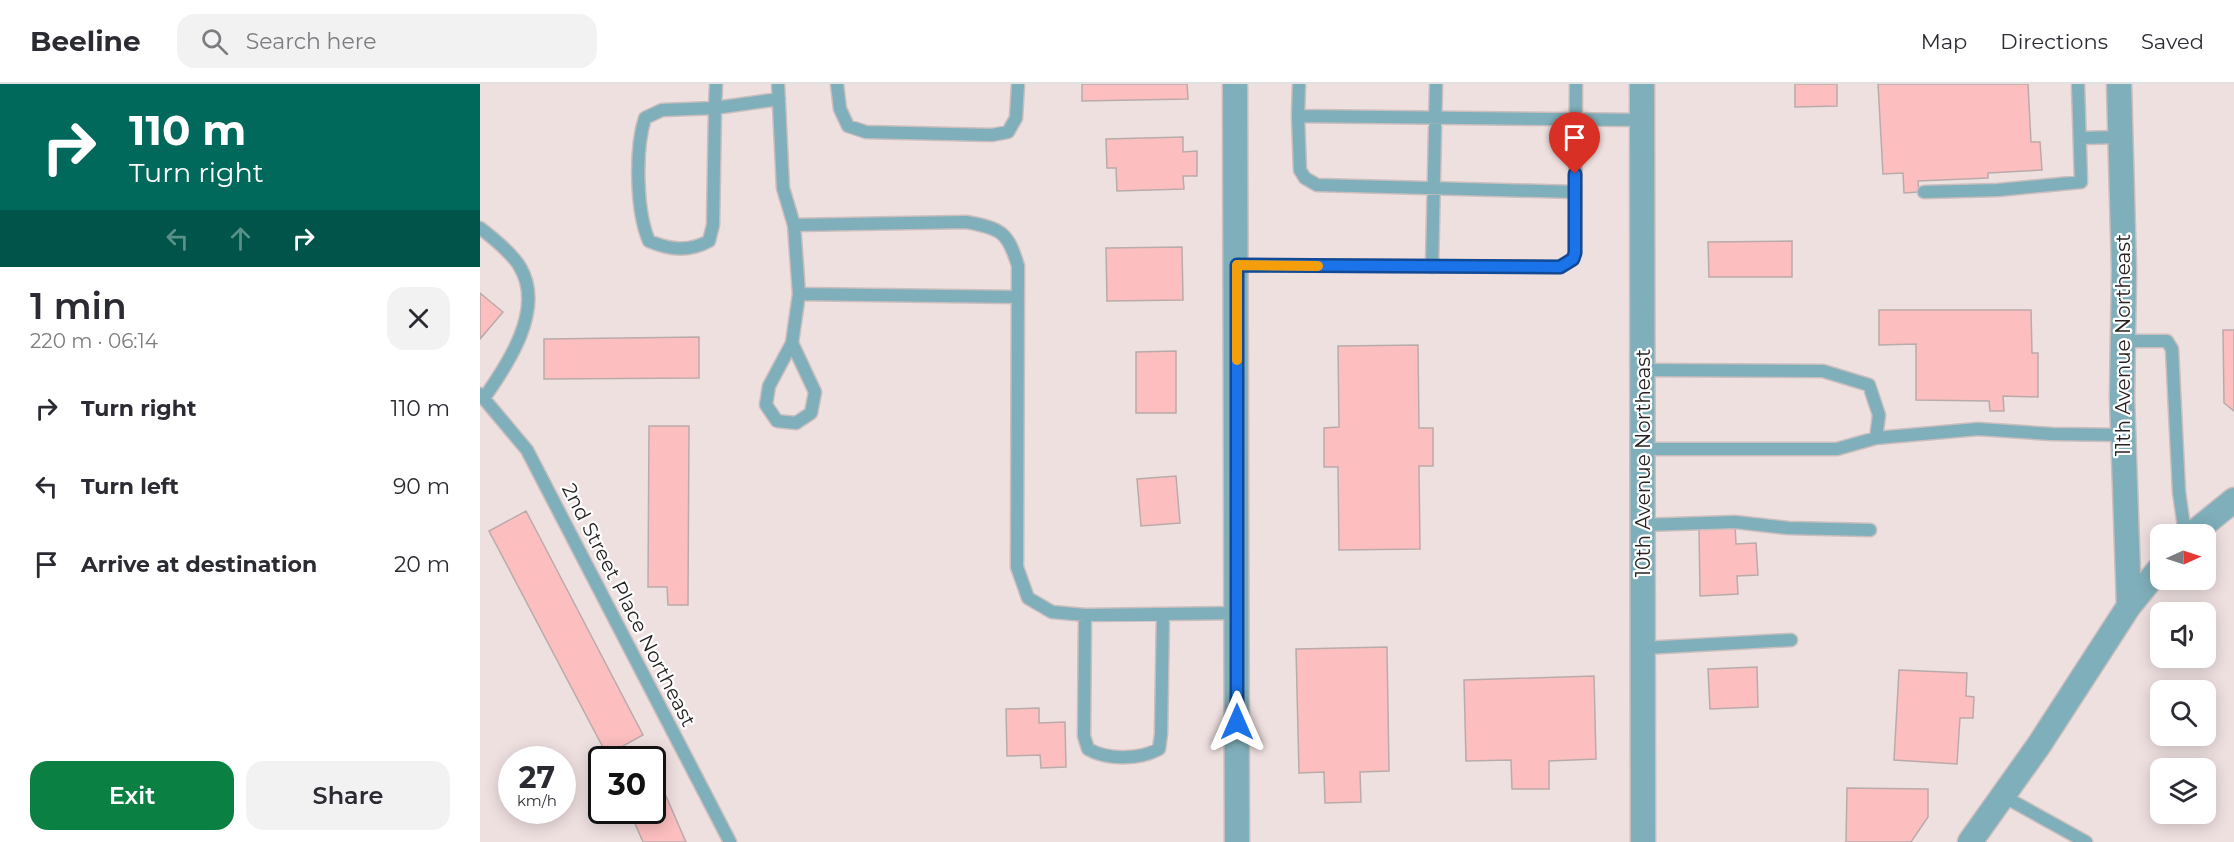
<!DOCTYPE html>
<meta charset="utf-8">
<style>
body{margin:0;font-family:Montserrat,sans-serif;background:#f2f2f3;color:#2b2b33;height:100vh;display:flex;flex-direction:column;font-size:22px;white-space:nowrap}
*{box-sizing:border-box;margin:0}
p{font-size:20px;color:#7c7c81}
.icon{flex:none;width:33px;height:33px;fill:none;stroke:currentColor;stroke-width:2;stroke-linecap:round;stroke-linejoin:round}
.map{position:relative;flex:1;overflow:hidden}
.side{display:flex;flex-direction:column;background:#fff;width:480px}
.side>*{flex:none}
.guide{background:#00695c;color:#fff;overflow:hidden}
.needle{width:39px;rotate:87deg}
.controls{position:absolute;left:1670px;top:440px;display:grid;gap:12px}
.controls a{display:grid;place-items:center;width:66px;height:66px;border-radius:12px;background:#fff;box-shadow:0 3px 15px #0003;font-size:30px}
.speed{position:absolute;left:18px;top:662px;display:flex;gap:12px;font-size:30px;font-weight:700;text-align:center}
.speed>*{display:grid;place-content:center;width:78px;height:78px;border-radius:50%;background:#fff;box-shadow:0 3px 15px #0003;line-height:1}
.speed small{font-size:15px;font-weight:400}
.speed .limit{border:3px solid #111;border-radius:9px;background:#fff;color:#111}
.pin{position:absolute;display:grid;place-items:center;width:51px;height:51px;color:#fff;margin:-62px -26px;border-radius:50% 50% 50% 0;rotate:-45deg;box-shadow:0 0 6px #0007}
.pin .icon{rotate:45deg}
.me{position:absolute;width:66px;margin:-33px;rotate:0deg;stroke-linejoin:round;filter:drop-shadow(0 0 4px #0008)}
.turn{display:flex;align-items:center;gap:21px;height:126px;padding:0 30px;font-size:27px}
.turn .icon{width:78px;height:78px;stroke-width:2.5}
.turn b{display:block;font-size:42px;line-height:51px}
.lanes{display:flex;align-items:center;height:57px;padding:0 30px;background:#0003;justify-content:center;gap:30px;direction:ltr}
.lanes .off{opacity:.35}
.round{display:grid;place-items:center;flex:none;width:63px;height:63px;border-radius:18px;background:#f2f2f3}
.overview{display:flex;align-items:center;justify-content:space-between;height:102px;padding:0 30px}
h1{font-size:36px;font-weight:600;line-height:45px}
.button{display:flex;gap:12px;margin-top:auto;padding:12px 30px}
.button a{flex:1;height:69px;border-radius:18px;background:#0b8043;color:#fff;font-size:24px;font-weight:600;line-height:69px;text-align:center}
.button a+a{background:#f2f2f3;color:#2b2b33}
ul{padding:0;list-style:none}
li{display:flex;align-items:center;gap:18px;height:78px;padding:0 30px}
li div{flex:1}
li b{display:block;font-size:22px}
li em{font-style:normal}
header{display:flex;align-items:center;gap:36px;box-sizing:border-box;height:84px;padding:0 30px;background:#fff;border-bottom:2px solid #e1e1e2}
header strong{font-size:28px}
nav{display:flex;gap:33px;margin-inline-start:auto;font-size:21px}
.search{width:420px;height:54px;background:#f2f2f3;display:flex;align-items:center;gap:15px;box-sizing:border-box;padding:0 21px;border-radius:18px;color:#7c7c81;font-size:22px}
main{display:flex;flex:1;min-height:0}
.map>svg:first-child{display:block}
.building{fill:#fcbebf;stroke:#baabab;stroke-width:1.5}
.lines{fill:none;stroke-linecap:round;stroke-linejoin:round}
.lane-casing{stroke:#cbbebe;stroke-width:15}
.street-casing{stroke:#cbbebe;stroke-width:27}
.lane{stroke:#7fafba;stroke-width:12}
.street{stroke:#7fafba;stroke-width:24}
.route-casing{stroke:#114b97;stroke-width:15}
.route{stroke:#1a73e8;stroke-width:10}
.slow{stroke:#f59e0b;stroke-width:10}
.labels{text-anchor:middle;stroke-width:4.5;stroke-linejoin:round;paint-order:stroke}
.street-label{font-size:20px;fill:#272222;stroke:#fff}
</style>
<header>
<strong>Beeline</strong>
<div class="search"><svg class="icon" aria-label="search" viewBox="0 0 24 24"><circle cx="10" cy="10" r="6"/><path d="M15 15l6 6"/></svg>Search here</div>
<nav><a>Map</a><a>Directions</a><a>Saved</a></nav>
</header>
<main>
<section class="side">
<div class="guide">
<div class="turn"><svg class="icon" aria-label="right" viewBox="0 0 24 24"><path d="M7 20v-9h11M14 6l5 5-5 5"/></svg><div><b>110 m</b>Turn right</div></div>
<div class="lanes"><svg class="icon off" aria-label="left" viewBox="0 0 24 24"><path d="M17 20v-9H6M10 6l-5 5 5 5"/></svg><svg class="icon off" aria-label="ahead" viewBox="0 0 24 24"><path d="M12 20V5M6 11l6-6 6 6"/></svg><svg class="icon" aria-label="right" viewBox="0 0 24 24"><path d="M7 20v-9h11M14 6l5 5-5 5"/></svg></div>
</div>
<div class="overview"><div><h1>1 min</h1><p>220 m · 06:14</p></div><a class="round"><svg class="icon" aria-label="close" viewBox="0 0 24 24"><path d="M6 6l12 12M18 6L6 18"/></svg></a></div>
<ul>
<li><svg class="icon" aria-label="right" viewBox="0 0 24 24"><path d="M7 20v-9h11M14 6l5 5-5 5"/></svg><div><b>Turn right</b></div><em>110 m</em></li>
<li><svg class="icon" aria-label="left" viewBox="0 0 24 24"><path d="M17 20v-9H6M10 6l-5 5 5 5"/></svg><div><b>Turn left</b></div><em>90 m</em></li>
<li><svg class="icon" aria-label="arrive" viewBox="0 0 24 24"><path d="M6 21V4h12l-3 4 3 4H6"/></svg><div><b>Arrive at destination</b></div><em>20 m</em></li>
</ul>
<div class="button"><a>Exit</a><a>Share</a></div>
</section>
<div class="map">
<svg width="1754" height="758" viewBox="0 0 1754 758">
<rect width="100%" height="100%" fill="#efe0e0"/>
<path class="building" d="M602,0H707L708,15L602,17Z
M1315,0H1357V22L1315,23Z
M1398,0H1548L1551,58H1560L1562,86L1508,89V94L1438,97L1439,108L1424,109L1423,89L1403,90Z
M703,53V68L717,67V92H703L704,105L637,107L636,84H627L626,55Z
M1312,157V193H1229L1228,158Z
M702,163L703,216L627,217L626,164Z
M0,209L23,228L0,255Z
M1399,226H1551L1552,269H1558V313L1523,312L1524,327H1510L1509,317L1436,316V260L1399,261Z
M1743,246H1754V327L1744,319Z
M219,253V294L64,295V255Z
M938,261L939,344H953V382H939L940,465L859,466L858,383H844V344L859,343L858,262Z
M696,267V329H656V268Z
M169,342H209L208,521H188L187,503H168Z
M696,392L700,439L661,442L657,395Z
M46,427L163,651L127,671L9,447Z
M1255,441L1256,460L1276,459L1278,491L1257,492L1258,510L1220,512L1219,443Z
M907,563L909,687L880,688L881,718L845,719L844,688L819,689L816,565Z
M1277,583L1278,623L1230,625L1228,585Z
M1419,586L1487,589L1486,612L1494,613L1493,634H1480L1477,680L1414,676Z
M1114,592L1116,675L1069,677V705H1032L1031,676L986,677L984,596Z
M559,624V639L585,638L586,683L561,684L560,671L527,672L526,625Z
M182,703L206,758H163L149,726H172V707Z
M1367,704L1448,705V733L1431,758H1366Z"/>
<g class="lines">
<defs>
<path id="lane" d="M236,0L235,24L299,15
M298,0L303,104L314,141L319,210L312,259L289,302L286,321L297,337L316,339L331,329L335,308L312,259
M357,0L360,25L368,42L386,48L512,51L528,48L536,34L538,0
M819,0L818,32L1162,36
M235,24L233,141L229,157C209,168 190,166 169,157C156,127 155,65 165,34L182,26Z
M818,32L820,86L825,94L837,101L1095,108
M1600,54L1639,53
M1444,108L1518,106L1601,98L1598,0
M314,141L486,138C521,144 528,148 538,182L537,483L548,514L572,528L605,531L758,529
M0,144C13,154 32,169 40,183C65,225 28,280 4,314
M757,181L1080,183L1093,175L1095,169L1096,0
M952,183L956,0
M319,210L538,213
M1643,257H1687L1692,265L1699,408L1705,450
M0,310L47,366L250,758
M1396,354L1498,345L1572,350L1643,351
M1161,365H1357L1396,354L1399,331L1389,301L1343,287L1163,286
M1163,441L1255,438L1308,444L1390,446
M605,531L604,652L608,665C627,676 659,676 679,665L681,650L683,530
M1164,564L1311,556
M1523,712L1606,758"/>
<path id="street" d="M755,0L757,758
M1162,0L1163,758
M1639,0L1644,187L1642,313L1649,522
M1712,450L1754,416
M1490,758L1559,661L1649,522L1680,484"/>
</defs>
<use href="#lane" class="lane-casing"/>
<use href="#street" class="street-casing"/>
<use href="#lane" class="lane"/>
<use href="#street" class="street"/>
</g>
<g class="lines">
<defs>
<path id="route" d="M757,638V181L1080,183L1093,175L1095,169V90"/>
</defs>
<use href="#route" class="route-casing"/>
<use href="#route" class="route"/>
<path class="slow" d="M757,276V181L838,182"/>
</g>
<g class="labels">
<g class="street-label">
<text transform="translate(1643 261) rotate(-90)" y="7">11th Avenue Northeast</text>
<text transform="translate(1163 379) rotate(-90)" y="7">10th Avenue Northeast</text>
<text transform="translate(149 521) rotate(63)" y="7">2nd Street Place Northeast</text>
</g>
</g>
</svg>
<div class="controls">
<a><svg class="needle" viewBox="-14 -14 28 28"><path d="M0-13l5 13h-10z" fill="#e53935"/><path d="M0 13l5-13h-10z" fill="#7c7c81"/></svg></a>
<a><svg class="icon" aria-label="sound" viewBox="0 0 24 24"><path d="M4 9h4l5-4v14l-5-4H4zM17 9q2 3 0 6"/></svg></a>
<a><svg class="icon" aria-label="search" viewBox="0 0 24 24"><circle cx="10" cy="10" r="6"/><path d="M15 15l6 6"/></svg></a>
<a><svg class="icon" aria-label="layers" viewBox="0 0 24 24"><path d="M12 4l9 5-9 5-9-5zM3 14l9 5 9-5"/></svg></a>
</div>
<div class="speed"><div>27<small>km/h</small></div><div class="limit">30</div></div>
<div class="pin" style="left:1095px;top:90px;background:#d93025"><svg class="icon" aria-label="arrive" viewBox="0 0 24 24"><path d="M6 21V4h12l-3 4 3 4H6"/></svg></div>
<svg class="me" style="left:757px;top:638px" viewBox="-20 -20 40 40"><path d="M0-17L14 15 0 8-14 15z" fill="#1a73e8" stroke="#fff" stroke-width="4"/></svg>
</div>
</main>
